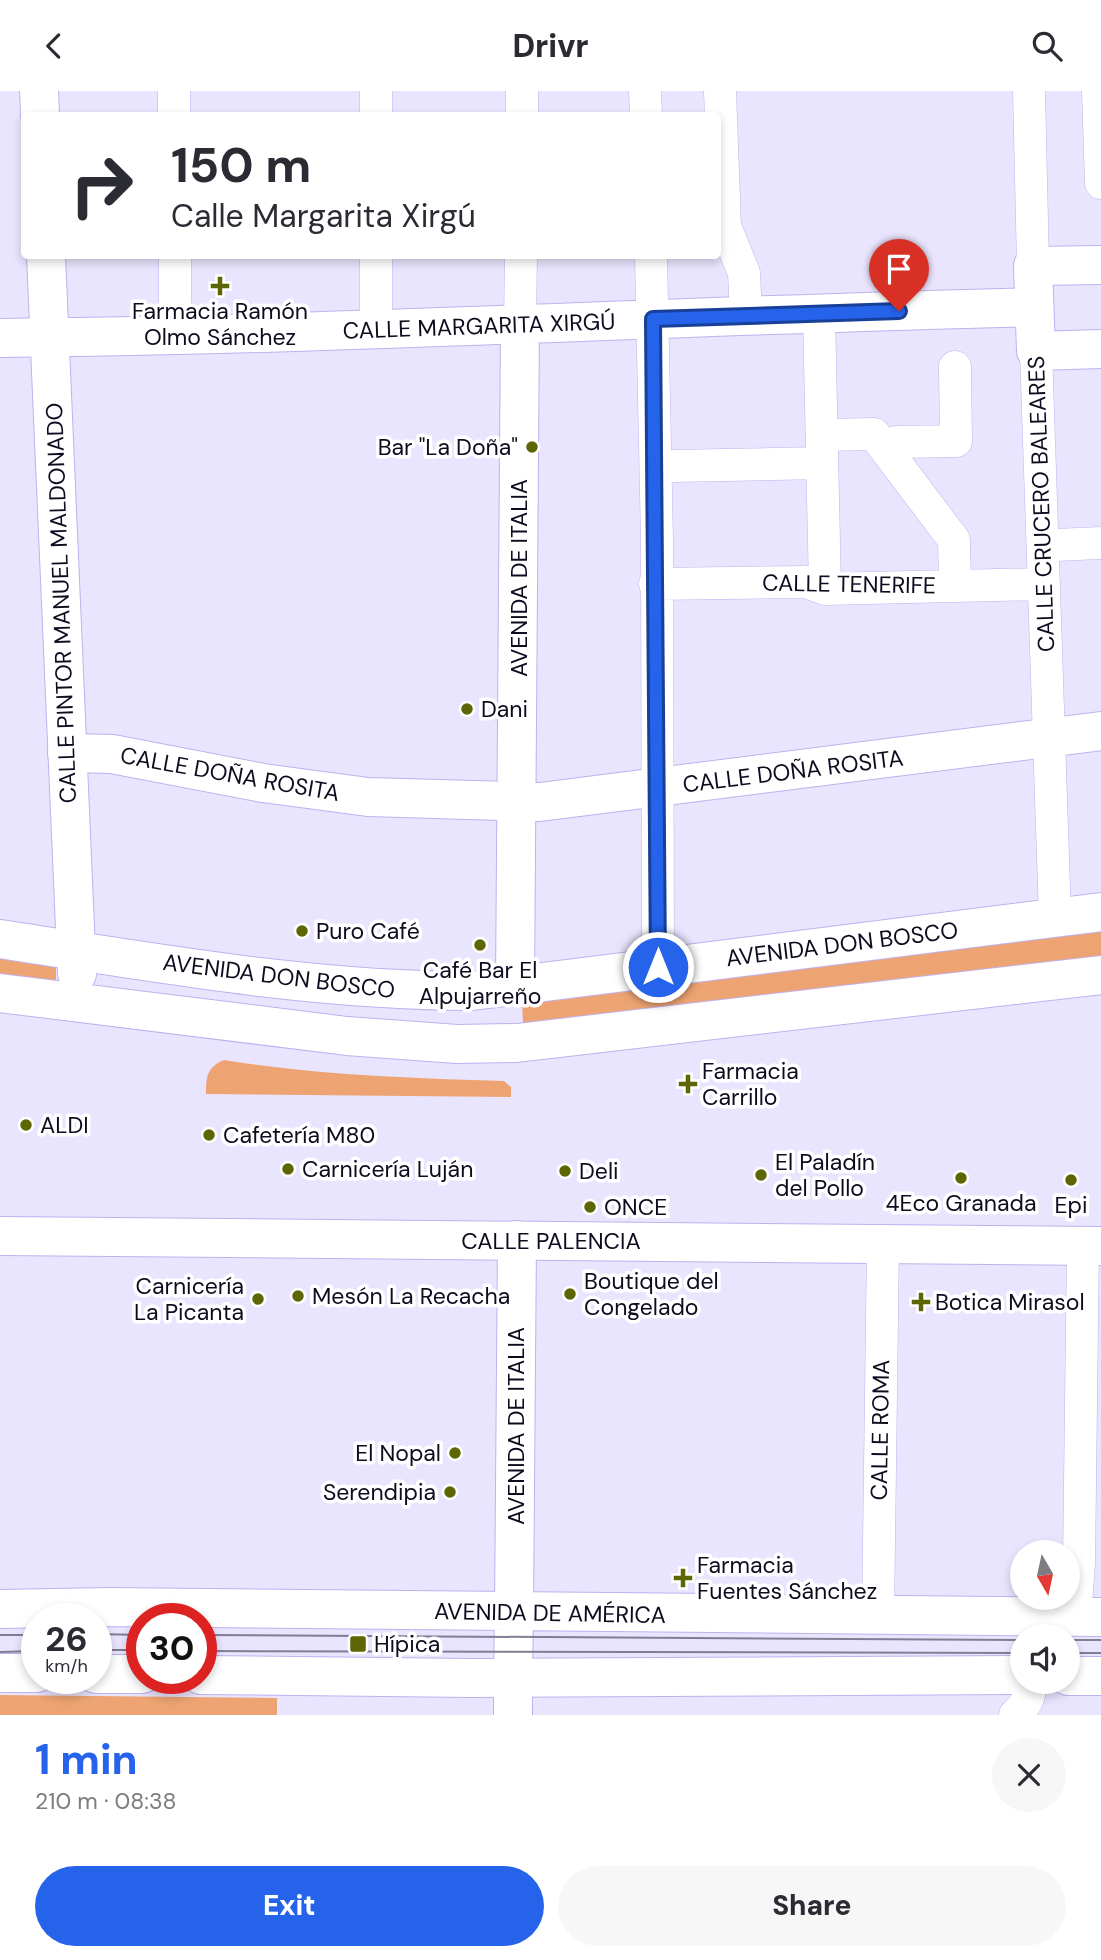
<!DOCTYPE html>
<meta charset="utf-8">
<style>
body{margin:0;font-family:"DM Sans",sans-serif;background:#f7f7f7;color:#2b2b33;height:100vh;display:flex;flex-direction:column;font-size:26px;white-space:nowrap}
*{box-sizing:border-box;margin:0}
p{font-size:23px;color:#7c7c81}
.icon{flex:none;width:38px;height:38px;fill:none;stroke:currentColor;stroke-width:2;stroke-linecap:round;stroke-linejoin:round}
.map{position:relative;height:1624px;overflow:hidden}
.drawer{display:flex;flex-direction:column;background:#fff;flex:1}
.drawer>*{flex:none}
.banner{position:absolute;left:21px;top:21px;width:700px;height:147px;border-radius:7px;box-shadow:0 4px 10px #0003;background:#fff;color:#2b2b33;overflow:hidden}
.needle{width:46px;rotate:171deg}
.tools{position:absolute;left:1010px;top:1449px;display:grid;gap:14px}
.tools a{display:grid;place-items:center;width:70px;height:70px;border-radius:50%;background:#fff;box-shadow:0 4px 10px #0003;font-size:35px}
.speed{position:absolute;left:21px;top:1512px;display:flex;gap:14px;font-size:35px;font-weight:700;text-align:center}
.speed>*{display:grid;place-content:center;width:91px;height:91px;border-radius:50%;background:#fff;box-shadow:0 4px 10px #0003;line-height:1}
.speed small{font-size:18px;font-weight:400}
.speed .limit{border:10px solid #d22;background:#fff;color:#111}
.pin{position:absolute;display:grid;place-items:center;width:60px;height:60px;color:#fff;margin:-72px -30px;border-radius:50% 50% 50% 0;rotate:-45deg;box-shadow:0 0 7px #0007}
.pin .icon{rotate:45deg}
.me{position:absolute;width:77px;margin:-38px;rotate:0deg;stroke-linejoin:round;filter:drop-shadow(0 0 5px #0008)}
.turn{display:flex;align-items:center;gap:24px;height:147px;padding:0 35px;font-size:32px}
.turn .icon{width:91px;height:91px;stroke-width:2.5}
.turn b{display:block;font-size:49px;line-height:60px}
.round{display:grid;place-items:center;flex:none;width:74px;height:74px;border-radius:37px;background:#f7f7f7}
.headline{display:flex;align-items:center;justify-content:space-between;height:119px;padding:0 35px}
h1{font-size:42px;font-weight:800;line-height:52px;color:#2563eb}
.button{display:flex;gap:14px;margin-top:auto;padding:14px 35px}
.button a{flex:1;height:80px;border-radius:42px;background:#2563eb;color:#fff;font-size:28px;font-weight:800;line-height:80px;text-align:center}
.button a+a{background:#f7f7f7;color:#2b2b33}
header{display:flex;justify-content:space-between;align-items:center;height:91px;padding:0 35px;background:#fff;font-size:32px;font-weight:800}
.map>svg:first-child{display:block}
.green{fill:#eda472}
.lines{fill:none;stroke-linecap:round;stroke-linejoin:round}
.minor-casing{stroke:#c0b1ee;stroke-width:33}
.tertiary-casing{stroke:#c0b1ee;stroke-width:40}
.secondary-casing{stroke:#c0b1ee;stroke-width:40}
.primary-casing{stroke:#c0b1ee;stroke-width:40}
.minor{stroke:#fff;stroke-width:32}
.tertiary{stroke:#fff;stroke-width:38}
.secondary{stroke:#fff;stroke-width:38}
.primary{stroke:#fff;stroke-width:38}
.tram{stroke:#827d94;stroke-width:2}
.route-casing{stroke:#184099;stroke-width:18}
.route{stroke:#2563eb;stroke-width:12}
.poi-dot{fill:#5d6505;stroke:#fff;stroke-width:2.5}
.labels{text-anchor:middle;stroke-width:7;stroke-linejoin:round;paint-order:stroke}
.poi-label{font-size:23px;fill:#100a1f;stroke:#fff;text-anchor:start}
.street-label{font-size:23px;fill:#100a1f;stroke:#fff}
</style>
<header><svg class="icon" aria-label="back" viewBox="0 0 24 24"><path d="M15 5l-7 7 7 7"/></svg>Drivr<svg class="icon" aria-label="search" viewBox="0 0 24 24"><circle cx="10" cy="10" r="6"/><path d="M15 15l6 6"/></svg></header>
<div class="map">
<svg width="1101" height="1624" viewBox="0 0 1101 1624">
<rect width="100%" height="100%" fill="#eae5fe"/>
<path class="green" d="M1101,833V873L523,932L522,910Z
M0,860L56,874V894L0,892Z
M224,969C317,984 409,987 504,990L511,996V1006L206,1003C206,986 207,976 224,969Z
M0,1604L277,1607V1624H0Z"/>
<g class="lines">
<defs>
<path id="minor" d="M174,0V24
M645,0L646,24
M720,0L725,135L744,182L746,225
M1029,0L1033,175
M1098,0L1101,92
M376,24V0
M522,24V0
M175,164V244
M651,164L657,450L658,876
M819,223L825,498
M520,232L521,164
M376,240V164
M1036,260L1055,826
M822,344L874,343L954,449L955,495
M887,359L896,351L956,350L955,276
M673,375L822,372
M1055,454L1101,452
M655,493L805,491L825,498L1044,493
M878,1526L883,1152
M1075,1526L1079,1472L1083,1154
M1015,1624C1026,1614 1031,1606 1030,1591"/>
<path id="tertiary" d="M1101,174L1033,175L1036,260L1101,258
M0,247C345,244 689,224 1034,216
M67,662L112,663L263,692L368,706L540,711L1101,640
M515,894L520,232
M514,1521L517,1149"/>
<path id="secondary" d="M39,0L40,24
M46,164L77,883
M0,848C157,872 313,900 472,900L1101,821
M0,902L347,945L457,953L517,952L1101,884
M0,1145L1101,1155
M513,1624V1586"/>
<path id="primary" d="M0,1518L109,1516L1101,1526
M0,1582H37
M96,1583H142
M201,1584L471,1587L1022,1584
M1068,1585H1101
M513,1586L514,1521"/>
</defs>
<use href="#minor" class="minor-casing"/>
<use href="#tertiary" class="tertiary-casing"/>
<use href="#secondary" class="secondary-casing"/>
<use href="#primary" class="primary-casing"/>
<use href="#minor" class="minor"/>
<use href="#tertiary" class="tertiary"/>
<use href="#secondary" class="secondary"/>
<use href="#primary" class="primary"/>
<path class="tram" d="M96,1543L142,1544
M0,1544H37
M201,1544L1022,1549
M1068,1549H1101
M96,1559H142
M201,1560L1022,1562
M0,1561L37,1560
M1068,1562H1101"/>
</g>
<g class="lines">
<defs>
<path id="route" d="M658,876L653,228L899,220"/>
</defs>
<use href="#route" class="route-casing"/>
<use href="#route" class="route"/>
</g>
<g class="poi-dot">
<path d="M216.5 184.5h7v7h7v7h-7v7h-7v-7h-7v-7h7z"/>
<circle cx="532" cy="356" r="7"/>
<circle cx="467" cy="618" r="7"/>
<circle cx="302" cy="840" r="7"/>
<circle cx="480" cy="854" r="7"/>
<path d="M684.5 982.5h7v7h7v7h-7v7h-7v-7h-7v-7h7z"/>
<circle cx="26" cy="1034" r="7"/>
<circle cx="209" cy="1044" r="7"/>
<circle cx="288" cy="1078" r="7"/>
<circle cx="565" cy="1080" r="7"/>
<circle cx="761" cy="1084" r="7"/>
<circle cx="961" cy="1087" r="7"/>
<circle cx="1071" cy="1089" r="7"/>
<circle cx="590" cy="1116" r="7"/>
<circle cx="570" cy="1203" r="7"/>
<circle cx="298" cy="1205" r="7"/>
<circle cx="258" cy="1208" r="7"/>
<path d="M917.5 1200.5h7v7h7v7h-7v7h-7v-7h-7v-7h7z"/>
<circle cx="455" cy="1362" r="7"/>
<circle cx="450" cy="1401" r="7"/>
<path d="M679.5 1476.5h7v7h7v7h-7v7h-7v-7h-7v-7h7z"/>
<rect x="349" y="1544" width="18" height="18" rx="3.5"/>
</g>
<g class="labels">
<g class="poi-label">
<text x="220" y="228" text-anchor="middle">Farmacia Ramón<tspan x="220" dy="26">Olmo Sánchez</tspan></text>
<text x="518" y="364" text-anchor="end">Bar "La Doña"</text>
<text x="481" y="626">Dani</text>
<text x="316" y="848">Puro Café</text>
<text x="480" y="887" text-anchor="middle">Café Bar El<tspan x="480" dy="26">Alpujarreño</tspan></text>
<text x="702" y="988">Farmacia<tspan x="702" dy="26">Carrillo</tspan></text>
<text x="40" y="1042">ALDI</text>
<text x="223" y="1052">Cafetería M80</text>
<text x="775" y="1079">El Paladín<tspan x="775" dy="26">del Pollo</tspan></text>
<text x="302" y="1086">Carnicería Luján</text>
<text x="579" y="1088">Deli</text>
<text x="961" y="1120" text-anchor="middle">4Eco Granada</text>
<text x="1071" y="1122" text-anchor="middle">Epi</text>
<text x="604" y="1124">ONCE</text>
<text x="584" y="1198">Boutique del<tspan x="584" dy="26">Congelado</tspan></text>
<text x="244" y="1203" text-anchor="end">Carnicería<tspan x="244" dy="26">La Picanta</tspan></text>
<text x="312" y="1213">Mesón La Recacha</text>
<text x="935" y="1219">Botica Mirasol</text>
<text x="441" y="1370" text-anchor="end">El Nopal</text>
<text x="436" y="1409" text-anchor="end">Serendipia</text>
<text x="697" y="1482">Farmacia<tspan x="697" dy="26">Fuentes Sánchez</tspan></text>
<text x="374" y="1561">Hípica</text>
</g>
<g class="street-label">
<text transform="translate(479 235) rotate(-2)" y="8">CALLE MARGARITA XIRGÚ</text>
<text transform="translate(1041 413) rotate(-92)" y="8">CALLE CRUCERO BALEARES</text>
<text transform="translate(519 487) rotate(-90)" y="8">AVENIDA DE ITALIA</text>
<text transform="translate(849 493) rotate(1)" y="8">CALLE TENERIFE</text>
<text transform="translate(61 512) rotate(-92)" y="8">CALLE PINTOR MANUEL MALDONADO</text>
<text transform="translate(793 680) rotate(-7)" y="8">CALLE DOÑA ROSITA</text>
<text transform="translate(230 683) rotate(10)" y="8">CALLE DOÑA ROSITA</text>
<text transform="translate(842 853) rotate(-7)" y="8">AVENIDA DON BOSCO</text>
<text transform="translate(279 885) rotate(7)" y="8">AVENIDA DON BOSCO</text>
<text x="551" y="1158">CALLE PALENCIA</text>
<text transform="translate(516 1335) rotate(-90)" y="8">AVENIDA DE ITALIA</text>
<text transform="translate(880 1339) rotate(-89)" y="8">CALLE ROMA</text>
<text transform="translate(550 1522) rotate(1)" y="8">AVENIDA DE AMÉRICA</text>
</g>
</g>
</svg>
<div class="tools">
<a><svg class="needle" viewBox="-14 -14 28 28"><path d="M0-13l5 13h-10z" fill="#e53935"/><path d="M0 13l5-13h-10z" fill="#7c7c81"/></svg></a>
<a><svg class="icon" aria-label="sound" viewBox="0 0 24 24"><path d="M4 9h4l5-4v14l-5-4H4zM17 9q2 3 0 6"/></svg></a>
</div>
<div class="speed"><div>26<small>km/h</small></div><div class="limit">30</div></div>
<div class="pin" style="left:899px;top:220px;background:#d93025"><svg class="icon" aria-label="arrive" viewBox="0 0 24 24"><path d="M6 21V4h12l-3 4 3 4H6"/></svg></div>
<svg class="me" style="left:658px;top:876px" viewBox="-20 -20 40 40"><circle r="17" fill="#2563eb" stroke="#fff" stroke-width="3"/><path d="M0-11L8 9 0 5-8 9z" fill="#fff"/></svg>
<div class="banner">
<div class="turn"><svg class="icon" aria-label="right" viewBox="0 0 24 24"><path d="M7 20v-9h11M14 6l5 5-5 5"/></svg><div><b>150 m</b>Calle Margarita Xirgú</div></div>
</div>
</div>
<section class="drawer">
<div class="headline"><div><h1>1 min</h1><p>210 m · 08:38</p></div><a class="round"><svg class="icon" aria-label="close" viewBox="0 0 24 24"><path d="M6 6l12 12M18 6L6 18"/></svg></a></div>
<div class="button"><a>Exit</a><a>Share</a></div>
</section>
